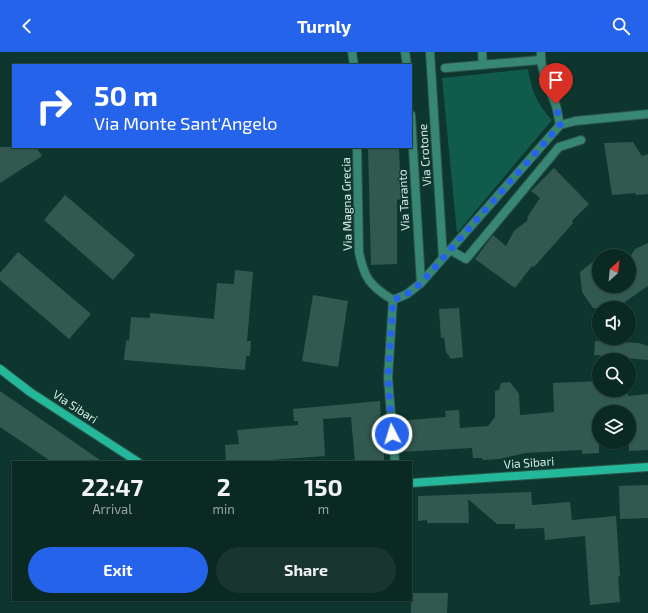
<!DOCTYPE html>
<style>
body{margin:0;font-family:"Exo 2",sans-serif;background:#18352f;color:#f1f3f6;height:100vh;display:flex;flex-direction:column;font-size:15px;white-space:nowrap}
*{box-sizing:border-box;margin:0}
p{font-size:13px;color:#99a6a5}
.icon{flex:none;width:22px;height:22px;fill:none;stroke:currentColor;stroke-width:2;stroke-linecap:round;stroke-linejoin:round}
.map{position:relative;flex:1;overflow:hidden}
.panel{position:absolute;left:12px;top:409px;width:400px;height:140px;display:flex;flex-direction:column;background:#0a2922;border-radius:0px;box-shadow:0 1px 3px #0004,0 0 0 1px #2a4540}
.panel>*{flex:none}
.guide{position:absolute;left:12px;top:12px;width:400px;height:84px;border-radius:0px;box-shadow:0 1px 3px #0004,0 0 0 1px #2a4540;background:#2563eb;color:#fff;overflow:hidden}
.needle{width:26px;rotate:27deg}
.tools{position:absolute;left:592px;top:197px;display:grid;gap:8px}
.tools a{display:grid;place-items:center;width:44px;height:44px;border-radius:50%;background:#0a2922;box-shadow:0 1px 3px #0004,0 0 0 1px #2a4540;font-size:20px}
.pin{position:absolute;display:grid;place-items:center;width:34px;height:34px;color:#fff;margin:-41px -17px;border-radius:50% 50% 50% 0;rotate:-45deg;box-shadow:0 0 4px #0007}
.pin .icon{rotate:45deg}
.me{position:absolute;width:44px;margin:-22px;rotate:355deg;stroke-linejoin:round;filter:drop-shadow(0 0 3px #0008)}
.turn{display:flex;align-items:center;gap:14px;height:84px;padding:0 16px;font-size:18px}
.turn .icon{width:52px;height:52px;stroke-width:2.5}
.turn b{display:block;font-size:28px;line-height:34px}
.eta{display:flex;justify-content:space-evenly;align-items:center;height:68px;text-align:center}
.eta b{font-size:24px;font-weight:700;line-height:28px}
.action{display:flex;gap:8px;margin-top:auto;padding:8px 16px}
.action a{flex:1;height:46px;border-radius:24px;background:#2563eb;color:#fff;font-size:16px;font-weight:700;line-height:46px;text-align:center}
.action a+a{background:#18352f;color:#f1f3f6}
header{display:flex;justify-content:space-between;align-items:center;height:52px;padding:0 16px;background:#2563eb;color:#fff;font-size:18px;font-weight:700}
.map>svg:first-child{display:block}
.green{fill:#115b4c}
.building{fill:#32594f}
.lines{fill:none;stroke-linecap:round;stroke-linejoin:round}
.lane-casing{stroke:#2d544b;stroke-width:10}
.street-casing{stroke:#2d544b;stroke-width:10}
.secondary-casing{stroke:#2d544b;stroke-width:10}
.lane{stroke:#388674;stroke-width:8}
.street{stroke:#388674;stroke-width:8}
.secondary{stroke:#23b89a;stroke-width:8}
.route{stroke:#2563eb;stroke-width:7;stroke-dasharray:0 12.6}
.labels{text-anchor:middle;stroke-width:3;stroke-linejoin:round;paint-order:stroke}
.street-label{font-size:12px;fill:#d6ece5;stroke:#0d372e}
</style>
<header><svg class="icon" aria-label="back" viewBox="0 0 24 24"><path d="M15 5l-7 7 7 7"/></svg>Turnly<svg class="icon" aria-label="search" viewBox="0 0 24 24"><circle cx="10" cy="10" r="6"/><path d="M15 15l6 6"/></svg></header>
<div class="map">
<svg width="648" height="561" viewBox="0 0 648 561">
<rect width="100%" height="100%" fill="#0d372e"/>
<path class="green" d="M528,17C532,40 536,50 552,68L457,181L442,26Z"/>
<path class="building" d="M633,90L642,104L648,102V142L636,143L635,141L612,143L604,91Z
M0,95H36L42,104L0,131Z
M368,95H399L401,147L397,148V212L371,213Z
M554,116L589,152L572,169L573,171L534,215L532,214L515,236L475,207L493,183L506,194L514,179L527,169L528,164L540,146L531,139Z
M65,143L135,203L113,228L44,168Z
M648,191V234L616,256H593L582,240L580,220L599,205V234H629V207L635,197Z
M18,200L91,262L69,287L0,228V221Z
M235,218L253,220L247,289H251L250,304H246L245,318L124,308L126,288L129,289L131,265L150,266V261L214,267L217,231L234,232Z
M313,243L348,249L338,315L302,309Z
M459,256L463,305L451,307L446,300L444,285L441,286L439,257Z
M595,289L639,291L648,294V308L594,303Z
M599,329V338H628V344L648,342V398L629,399V360H599V401L582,402V398L525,401L500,407L483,408L482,406H473L472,396L400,400L397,369L446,365L445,359L459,358L460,376L488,374L495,365V339L499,338L501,331L510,330L519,342L520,363L554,360L553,331Z
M0,339L103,410H52L0,375Z
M380,349L381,370L386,369L389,401H384V410H355L351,365L323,367L325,404L270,408V410H226L225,393L239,392L237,378L298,373V369H294L293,357Z
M648,433V466L620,467L619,434Z
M531,440L532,453L570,450L572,468L616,464L620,524L618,525L620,550L590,553L585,484L545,488L544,476L515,477V472H497L468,447L469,471H427V468L418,469V444Z
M411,541H448L447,561H411Z"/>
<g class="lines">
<defs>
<path id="lane" d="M450,198L466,207L559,95L581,88"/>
<path id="street" d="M352,0L354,13
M405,0L407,13
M430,0L443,205
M482,0L483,13
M541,0C540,18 549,35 555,51C558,58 558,66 560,73
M445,16L540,8
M411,63L421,231
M357,95L359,200C364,226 370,234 393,248L388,326L395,410
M393,248L407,242L421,231L560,73L575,69L648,62"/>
<path id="secondary" d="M0,317L30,340L138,410
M411,431L648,415"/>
</defs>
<use href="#lane" class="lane-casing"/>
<use href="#street" class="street-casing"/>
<use href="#secondary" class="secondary-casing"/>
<use href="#lane" class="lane"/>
<use href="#street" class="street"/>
<use href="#secondary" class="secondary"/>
</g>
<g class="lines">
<path class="route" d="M392,382L388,326L393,248L407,242L421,231L560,73L556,52"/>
</g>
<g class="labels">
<g class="street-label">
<text transform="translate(425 103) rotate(-94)" y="4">Via Crotone</text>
<text transform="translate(404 148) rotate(-93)" y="4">Via Taranto</text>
<text transform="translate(347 152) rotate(-91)" y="4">Via Magna Grecia</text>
<text transform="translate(75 355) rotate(33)" y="4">Via Sibari</text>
<text transform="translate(529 411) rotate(-4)" y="4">Via Sibari</text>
</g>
</g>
</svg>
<div class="tools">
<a><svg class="needle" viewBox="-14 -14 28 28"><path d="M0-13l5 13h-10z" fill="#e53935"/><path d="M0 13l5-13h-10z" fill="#99a6a5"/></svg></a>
<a><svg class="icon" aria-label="sound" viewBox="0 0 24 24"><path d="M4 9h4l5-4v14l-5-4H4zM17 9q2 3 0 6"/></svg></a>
<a><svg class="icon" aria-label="search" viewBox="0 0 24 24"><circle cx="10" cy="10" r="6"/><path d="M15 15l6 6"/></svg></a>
<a><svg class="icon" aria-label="layers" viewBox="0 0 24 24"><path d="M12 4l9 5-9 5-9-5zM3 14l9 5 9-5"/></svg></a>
</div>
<div class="pin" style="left:556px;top:52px;background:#d93025"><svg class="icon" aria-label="arrive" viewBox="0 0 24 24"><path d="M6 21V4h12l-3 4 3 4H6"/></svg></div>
<svg class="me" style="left:392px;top:382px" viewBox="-20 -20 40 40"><circle r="17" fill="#2563eb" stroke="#fff" stroke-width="3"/><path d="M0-11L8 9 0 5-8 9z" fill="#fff"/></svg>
<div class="guide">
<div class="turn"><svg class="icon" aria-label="right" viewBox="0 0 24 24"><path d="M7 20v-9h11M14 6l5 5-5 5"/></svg><div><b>50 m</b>Via Monte Sant'Angelo</div></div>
</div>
<section class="panel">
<div class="eta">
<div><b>22:47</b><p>Arrival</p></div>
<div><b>2</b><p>min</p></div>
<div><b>150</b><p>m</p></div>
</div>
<div class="action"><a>Exit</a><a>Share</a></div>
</section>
</div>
